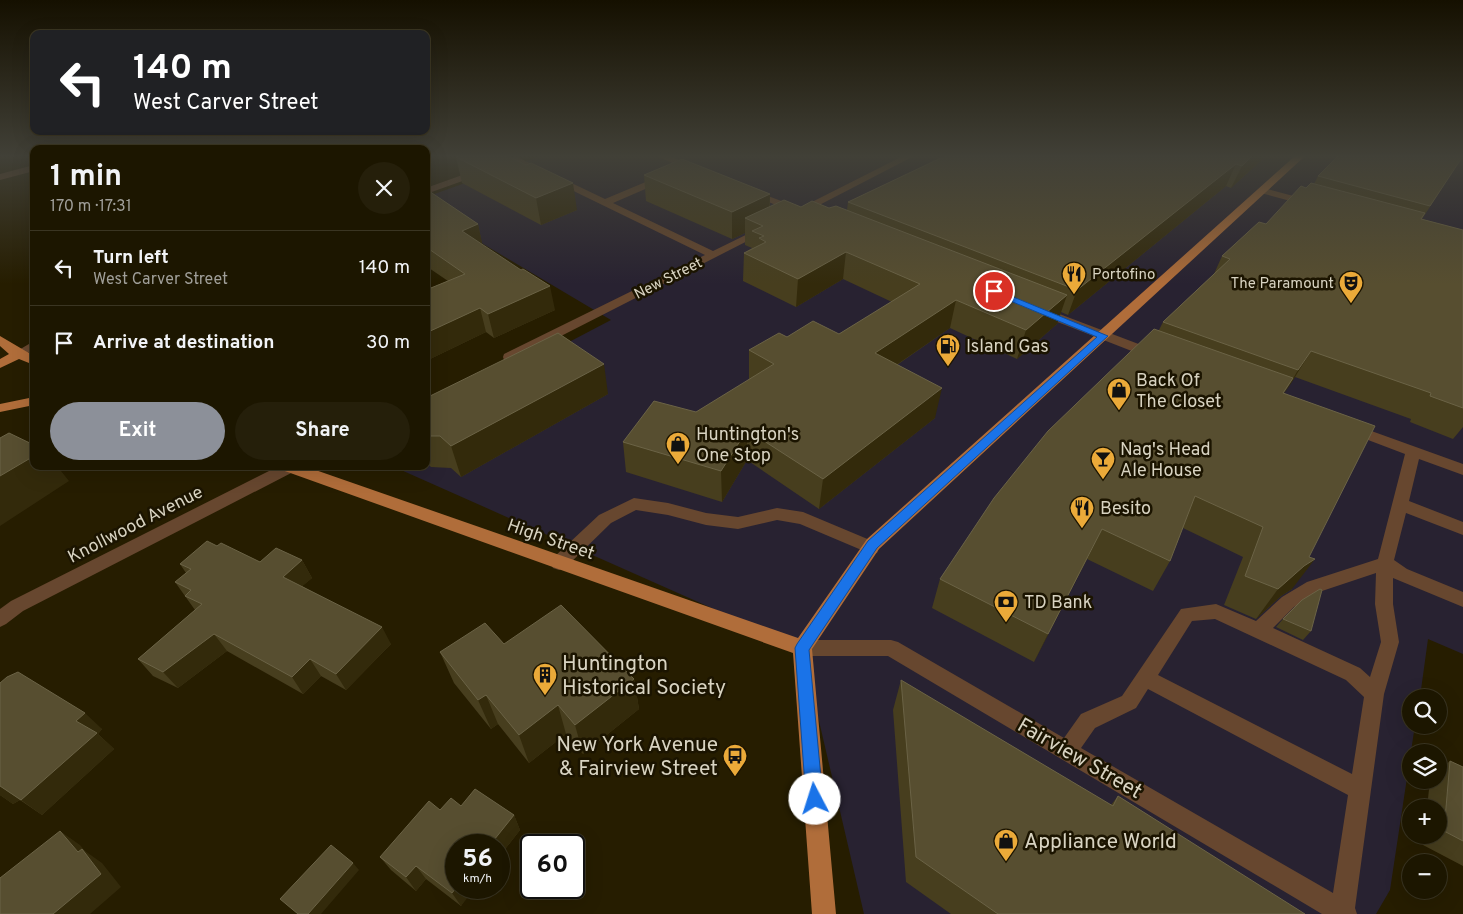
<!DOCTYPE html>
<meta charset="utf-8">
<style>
body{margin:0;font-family:Overpass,sans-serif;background:#251f0a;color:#f1f3f6;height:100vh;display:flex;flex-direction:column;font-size:19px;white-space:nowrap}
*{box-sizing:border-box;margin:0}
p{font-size:16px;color:#a09f99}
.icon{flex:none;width:28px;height:28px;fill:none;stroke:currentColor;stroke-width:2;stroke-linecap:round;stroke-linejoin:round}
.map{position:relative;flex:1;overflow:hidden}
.panel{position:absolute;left:30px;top:145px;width:400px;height:325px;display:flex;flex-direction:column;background:#1c1600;border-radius:10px;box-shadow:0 5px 20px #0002,0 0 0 1px #3a3522}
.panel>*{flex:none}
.banner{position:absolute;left:30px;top:30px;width:400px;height:105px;border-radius:10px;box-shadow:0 5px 20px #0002,0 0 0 1px #3a3522;background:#202124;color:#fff;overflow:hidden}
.fabs{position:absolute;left:1402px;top:689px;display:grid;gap:10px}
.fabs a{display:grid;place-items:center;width:45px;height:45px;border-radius:50%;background:#1c1600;box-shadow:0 5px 20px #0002,0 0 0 1px #3a3522;font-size:25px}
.speed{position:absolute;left:445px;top:834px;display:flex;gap:10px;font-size:25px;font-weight:700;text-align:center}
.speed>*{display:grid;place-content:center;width:65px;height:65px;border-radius:50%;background:#1c1600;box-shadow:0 5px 20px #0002,0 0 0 1px #3a3522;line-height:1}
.speed small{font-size:12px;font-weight:400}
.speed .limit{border:2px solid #111;border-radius:8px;background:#fff;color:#111}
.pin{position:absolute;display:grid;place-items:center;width:42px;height:42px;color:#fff;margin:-21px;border:2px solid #fff;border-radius:50%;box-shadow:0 1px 5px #0007}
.me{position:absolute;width:55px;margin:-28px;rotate:355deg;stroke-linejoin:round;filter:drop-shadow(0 0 4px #0008)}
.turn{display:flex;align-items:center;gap:18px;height:105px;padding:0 20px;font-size:22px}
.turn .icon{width:65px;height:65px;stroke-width:2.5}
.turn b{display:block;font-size:35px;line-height:42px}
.round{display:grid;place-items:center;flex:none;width:52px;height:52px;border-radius:26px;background:#251f0a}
.head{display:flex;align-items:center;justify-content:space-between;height:85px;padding:0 20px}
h1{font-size:30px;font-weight:700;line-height:38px}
.button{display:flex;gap:10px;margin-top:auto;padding:10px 20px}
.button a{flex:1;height:58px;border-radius:30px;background:#8c9099;color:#fff;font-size:20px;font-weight:700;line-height:58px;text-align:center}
.button a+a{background:#251f0a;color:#f1f3f6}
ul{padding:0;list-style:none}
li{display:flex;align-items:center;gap:15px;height:75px;padding:0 20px;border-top:1px solid #3a3522}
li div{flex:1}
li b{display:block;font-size:19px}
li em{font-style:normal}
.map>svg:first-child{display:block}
.commercial{fill:#282231}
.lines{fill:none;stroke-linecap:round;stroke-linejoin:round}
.minor{fill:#67472f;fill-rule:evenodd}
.major{fill:#b06d3a;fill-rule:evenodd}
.wall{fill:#473e1e}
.shaded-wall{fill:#332a0b}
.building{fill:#574e30;stroke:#6b6346}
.route{fill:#1a73e8;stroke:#114b97}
.labels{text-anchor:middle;stroke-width:5;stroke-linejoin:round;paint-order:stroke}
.far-poi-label{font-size:15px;fill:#d8d3c1;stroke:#1b1400;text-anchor:start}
.far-street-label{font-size:15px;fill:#d8d3c1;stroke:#1b1400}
.poi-label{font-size:18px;fill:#d8d3c1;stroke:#1b1400;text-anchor:start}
.street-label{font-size:18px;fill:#d8d3c1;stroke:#1b1400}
.near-poi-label{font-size:21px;fill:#d8d3c1;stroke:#1b1400;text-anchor:start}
.near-street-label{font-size:21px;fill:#d8d3c1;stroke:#1b1400}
</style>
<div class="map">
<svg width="1463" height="914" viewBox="0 0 1463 914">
<rect width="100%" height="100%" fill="#261d00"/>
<path class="commercial" d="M541,156H1463V654L1428,639L1420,697L1411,698V725H1415L1390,890L1376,914H864L802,648L392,466H426V417L611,320L426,210V197Z"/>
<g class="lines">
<path class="minor" d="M515,156L605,199L660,176H666V180L613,203L713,251L760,228H768L769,230L514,360H504L503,357L504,354L705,255L512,161V157Z
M657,156H670L698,169L693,172L690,171Z
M903,156H914L800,215L747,193L752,190L755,191L800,208Z
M34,165V171L0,180V174Z
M479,169L482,170V174L426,194V188Z
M1264,188L1312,201L1314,203L1309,206L1261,193L1259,191Z
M1041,307L1157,351L1158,354L1152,358L1147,357L1037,314L1035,311Z
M34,341V350L18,358L12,354Z
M1352,424L1463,464V475L1419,459L1409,501L1463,522V535L1406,513L1394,560L1407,569L1463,592V607L1393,578V604L1399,642L1384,694L1355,908L1357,914H1322L888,656H802L795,654L793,648L795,642L802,640H891L898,642L1064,738L1081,714L1122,696L1181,609L1216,604L1256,621L1282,597L1307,582L1378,559L1405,454L1347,432L1345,429L1347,426ZM1376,573L1375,604L1381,642L1370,677L1360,668L1273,628L1294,607L1319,592ZM1215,619L1346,680L1364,697L1352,774L1158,675L1192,621ZM1148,689L1348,795L1333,893L1081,748L1095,728L1136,708Z
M279,466H299L297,470L23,611L6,624L0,627V609L11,601Z
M634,498L668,503L706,513L738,517L777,508L803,512L877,543L879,548L877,553L871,554L800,524L777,520L738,529L706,525L668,515L636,510L611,523L565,568L559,570L553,568L550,563L553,558L599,515Z"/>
<path class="major" d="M1295,156H1305L879,549L812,649L836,914H812L793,653L282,470L280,466H304L798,638L867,539Z
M0,336L34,356V365L19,359L0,368V359L9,354L0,346Z
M34,397V405L0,412V404Z"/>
</g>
<path class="wall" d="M945,156H1266L1231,188L1226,186L1068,315L1061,312L1057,324L1017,359L950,328L897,365L935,418L819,509L747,460L722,502L626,472L623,442L696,412L749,380V350L787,337L839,334L892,302L843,279L796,307L743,281L744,253L752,248L745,245V233L732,239L646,201L644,175L770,194V207H801L847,210L848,202Z
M1463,156V159H1461L1422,219L1463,230V427L1453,439L1410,422L1411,419L1295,377L1284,393L1292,589L1281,596L1256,619L1224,605L1243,557L1183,528L1170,561L1153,591L1087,559L1034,662L932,608L940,579L1159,330L1163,322L1214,274L1222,256L1266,224L1306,188L1314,184L1318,176Z
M456,157L577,210L541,225L462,183Z
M426,189L478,224L482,244L555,310L494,338L486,332L426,361V290L448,281L426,266Z
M608,394L461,477L451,468L431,467L426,462V398Z
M217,546L260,562L302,560L312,578L302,586L391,644L346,690L321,676L303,694L227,651L178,688L153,676L138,659L195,610L175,582L186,573L180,564Z
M1283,619L1311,631L1303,640L1276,627Z
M504,644L634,679L639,709L583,754L566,734L529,763L498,724L491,729L454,683L440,652Z
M901,680L1111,805L1118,796L1305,914H951L906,882L893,710Z
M0,683L102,729L98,734L114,749L42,815L20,800L13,804L0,795Z
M1450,761L1463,767V866L1423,845L1424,835H1439V808H1427L1430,780H1439V770Z
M461,806L514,815L520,830L499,857V845L461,906L426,879L416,891L391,870L380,857L440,810Z"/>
<path class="shaded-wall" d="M1252,156H1266L1231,188L1242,166Z
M1236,164L1226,186L1068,315L1077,290Z
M573,183L577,210L541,225L536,198Z
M770,194L769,220L745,218V233L732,239V212Z
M478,224L483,247L462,231Z
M846,252L843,279L796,307L798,279Z
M550,286L555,310L494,338L488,314Z
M1067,295L1057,324L1017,359L1026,330Z
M956,300L950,328L870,383L875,353Z
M480,308L486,332L426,361V333Z
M1311,351L1295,377L1283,396L1298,370Z
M604,364L608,394L461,477L451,446Z
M942,388L935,418L819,509L823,479Z
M747,430V460L722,502L721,471Z
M34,456V466H57L69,481L0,526V476Z
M1102,529L1087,559L1034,662L1048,634Z
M1315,559L1292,589L1281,596L1256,619L1278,589L1304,566Z
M302,560L312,578L293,594L283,577Z
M382,627L391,644L346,690L336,674Z
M214,634L227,651L178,688L163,672Z
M310,659L321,676L303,694L292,677Z
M634,679L639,709L583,754L575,725Z
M486,695L498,724L491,729L478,700Z
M558,705L566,734L529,763L519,735Z
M85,713L102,729L98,734L114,749L42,815L21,800L76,721Z
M0,786L20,800L13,804L0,795Z
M514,815L520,830L499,857V845H490Z
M60,831L80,845L85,851L102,863L121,887L90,914H53L78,852Z
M353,863L359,870L321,914H308Z
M416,866L426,879L416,891L406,877Z
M456,888H475L461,906L452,893Z"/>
<path class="building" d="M459,156H508L526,165L531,163L573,183L536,198L456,157Z
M945,156H1252L1242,166L1236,164L1077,290L848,202Z
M1338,156H1463L1430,206L1318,176Z
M682,159L770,194L732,212L644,175Z
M1311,183L1425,213L1421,219L1463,230V408L1430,396L1431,393L1311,351L1298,370L1163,322L1230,259L1222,256L1259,222L1266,224L1301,186L1306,188Z
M426,189L478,224L462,231L521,270L523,269L550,286L488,314L480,308L426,333V290L465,274L426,247Z
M784,200L801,207L812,201L829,208L836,206L1067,295L1026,330L956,300L875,353L942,388L823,479L747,430L721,471L623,442L654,401L696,412L774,364L749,350L779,333L787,337L813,321L839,334L920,284L846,252L798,279L744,253L766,242L759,238L764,236L752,231L763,226L745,218Z
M1154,329L1293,378L1283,393L1375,426L1309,557L1315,559L1304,566L1278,589L1245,576L1263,527L1195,496L1170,561L1102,529L1048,634L940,579L994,498L1048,431Z
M558,333L604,364L451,446L440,436H426V398Z
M9,433L34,445V456L0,476V438Z
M207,541L217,546L221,543L260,562L276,548L302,560L283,577L382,627L336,674L310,659L292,677L214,634L163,672L138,659L202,604L185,596L191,590L175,582L191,569L180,564Z
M1320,589L1322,590L1311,631L1283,619L1302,600Z
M561,605L634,679L575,725L558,705L519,735L486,695L478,700L440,652L485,623L504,644Z
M18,672L85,713L76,721L97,733L21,800L0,786V683L7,677Z
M901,680L1113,806L1118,796L1305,914H998L916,857Z
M1450,761L1463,767V841L1444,831Z
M475,789L514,815L490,845H456V888L452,893L416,866L406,877L380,857L429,801L440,810L451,798L461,806Z
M60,831L78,852L82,849L101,874L53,914H0V878Z
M331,845L353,863L308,914H298L280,899Z"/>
<linearGradient id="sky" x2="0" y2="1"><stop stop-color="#151000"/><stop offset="0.55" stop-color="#414037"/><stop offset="1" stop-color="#414037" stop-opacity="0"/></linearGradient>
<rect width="1463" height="284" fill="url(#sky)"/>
<path class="route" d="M994,289L1108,336L877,548L809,650L823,799L821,805L815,807L809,805L806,799L795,648L797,644L868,541L1097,337L991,293L990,291Z"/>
<defs>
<symbol id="restaurant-pin" viewBox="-11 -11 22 30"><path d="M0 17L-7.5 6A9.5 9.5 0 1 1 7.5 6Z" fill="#ebaa39" stroke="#1b1400"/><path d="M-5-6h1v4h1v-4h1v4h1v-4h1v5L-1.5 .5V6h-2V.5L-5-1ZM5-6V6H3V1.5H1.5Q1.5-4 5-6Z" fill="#111"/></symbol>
<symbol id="theatre-pin" viewBox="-11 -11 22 30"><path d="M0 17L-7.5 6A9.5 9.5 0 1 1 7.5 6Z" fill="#ebaa39" stroke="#1b1400"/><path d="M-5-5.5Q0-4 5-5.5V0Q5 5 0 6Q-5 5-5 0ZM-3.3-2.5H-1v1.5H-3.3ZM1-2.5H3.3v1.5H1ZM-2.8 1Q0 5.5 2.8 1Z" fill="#111"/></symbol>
<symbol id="fuel-pin" viewBox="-11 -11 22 30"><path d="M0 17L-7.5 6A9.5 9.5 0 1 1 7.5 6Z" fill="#ebaa39" stroke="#1b1400"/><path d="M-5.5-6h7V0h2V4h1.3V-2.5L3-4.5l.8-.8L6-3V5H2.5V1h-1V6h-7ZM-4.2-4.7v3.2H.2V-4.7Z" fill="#111"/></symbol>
<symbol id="shop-pin" viewBox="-11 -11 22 30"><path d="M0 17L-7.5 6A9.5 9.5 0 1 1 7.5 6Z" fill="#ebaa39" stroke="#1b1400"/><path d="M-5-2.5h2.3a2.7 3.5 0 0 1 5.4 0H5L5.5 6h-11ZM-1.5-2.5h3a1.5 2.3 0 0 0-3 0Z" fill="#111"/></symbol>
<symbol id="bar-pin" viewBox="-11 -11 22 30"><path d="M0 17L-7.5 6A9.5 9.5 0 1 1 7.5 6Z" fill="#ebaa39" stroke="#1b1400"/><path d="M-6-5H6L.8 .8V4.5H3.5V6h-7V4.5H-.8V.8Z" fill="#111"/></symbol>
<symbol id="bank-pin" viewBox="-11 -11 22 30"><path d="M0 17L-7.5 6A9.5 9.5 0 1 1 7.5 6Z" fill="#ebaa39" stroke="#1b1400"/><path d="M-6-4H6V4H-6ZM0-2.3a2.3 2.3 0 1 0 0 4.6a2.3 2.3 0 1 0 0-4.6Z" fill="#111"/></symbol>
<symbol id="building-pin" viewBox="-11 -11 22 30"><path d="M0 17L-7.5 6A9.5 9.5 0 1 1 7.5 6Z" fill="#ebaa39" stroke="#1b1400"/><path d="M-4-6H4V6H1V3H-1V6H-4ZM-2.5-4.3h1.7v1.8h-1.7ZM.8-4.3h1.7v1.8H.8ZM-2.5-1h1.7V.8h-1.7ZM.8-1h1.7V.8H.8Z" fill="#111"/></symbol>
<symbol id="bus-pin" viewBox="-11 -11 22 30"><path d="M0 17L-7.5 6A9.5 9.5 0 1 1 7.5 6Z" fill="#ebaa39" stroke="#1b1400"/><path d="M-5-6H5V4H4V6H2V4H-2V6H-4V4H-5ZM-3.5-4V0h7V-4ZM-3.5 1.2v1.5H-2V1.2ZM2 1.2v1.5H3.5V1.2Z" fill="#111"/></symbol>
</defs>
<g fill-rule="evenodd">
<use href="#restaurant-pin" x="1060" y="260" width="28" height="38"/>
<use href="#theatre-pin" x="1337" y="269" width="28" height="38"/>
<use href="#fuel-pin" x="934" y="332" width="28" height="38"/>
<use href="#shop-pin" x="1105" y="376" width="28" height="38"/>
<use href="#shop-pin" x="664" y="430" width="28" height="38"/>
<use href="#bar-pin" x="1089" y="445" width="28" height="38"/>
<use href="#restaurant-pin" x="1068" y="494" width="28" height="38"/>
<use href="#bank-pin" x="992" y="588" width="28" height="38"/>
<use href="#building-pin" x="531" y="661" width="28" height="38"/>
<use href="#bus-pin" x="721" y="742" width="28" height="38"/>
<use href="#shop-pin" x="992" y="827" width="28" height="38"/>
</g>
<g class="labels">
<g class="far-poi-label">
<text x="1092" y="279">Portofino</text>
<text x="1334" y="288" text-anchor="end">The Paramount</text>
</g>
<g class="far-street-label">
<text transform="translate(668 278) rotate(-27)" y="5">New Street</text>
</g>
<g class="poi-label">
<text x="966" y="352">Island Gas</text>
<text x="1136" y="386">Back Of<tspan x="1136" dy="21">The Closet</tspan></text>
<text x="696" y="440">Huntington's<tspan x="696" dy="21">One Stop</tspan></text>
<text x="1120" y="455">Nag's Head<tspan x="1120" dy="21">Ale House</tspan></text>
<text x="1100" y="514">Besito</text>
<text x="1024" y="608">TD Bank</text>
</g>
<g class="street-label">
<text transform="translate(135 524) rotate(-27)" y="6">Knollwood Avenue</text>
<text transform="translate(551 539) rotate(19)" y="6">High Street</text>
</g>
<g class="near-poi-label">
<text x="562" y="670">Huntington<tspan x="562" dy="24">Historical Society</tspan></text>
<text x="718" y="751" text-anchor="end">New York Avenue<tspan x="718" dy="24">&amp; Fairview Street</tspan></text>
<text x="1024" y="848">Appliance World</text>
</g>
<g class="near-street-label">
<text transform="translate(1080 758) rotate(30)" y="7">Fairview Street</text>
</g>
</g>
</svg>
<div class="fabs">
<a><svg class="icon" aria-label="search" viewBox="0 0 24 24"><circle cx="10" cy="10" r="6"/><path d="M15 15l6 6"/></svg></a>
<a><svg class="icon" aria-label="layers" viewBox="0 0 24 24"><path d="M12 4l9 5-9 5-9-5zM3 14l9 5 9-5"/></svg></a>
<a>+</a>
<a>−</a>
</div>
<div class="speed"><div>56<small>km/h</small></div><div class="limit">60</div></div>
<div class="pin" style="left:994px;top:291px;background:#d93025"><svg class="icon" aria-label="arrive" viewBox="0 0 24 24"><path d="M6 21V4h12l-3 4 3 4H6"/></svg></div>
<svg class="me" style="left:815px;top:799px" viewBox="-20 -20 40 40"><circle r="19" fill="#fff"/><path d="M0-13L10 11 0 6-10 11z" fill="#1a73e8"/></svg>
<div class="banner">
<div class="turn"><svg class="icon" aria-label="left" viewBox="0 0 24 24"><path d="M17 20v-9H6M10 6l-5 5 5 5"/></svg><div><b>140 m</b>West Carver Street</div></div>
</div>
<section class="panel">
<div class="head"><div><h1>1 min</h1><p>170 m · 17:31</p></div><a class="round"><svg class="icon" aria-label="close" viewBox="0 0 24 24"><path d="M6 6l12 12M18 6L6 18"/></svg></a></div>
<ul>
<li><svg class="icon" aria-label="left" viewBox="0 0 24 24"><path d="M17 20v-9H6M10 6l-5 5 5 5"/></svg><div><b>Turn left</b><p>West Carver Street</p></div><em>140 m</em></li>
<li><svg class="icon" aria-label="arrive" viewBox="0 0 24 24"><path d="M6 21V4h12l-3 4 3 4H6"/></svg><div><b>Arrive at destination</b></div><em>30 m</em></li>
</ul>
<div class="button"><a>Exit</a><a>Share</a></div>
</section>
</div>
